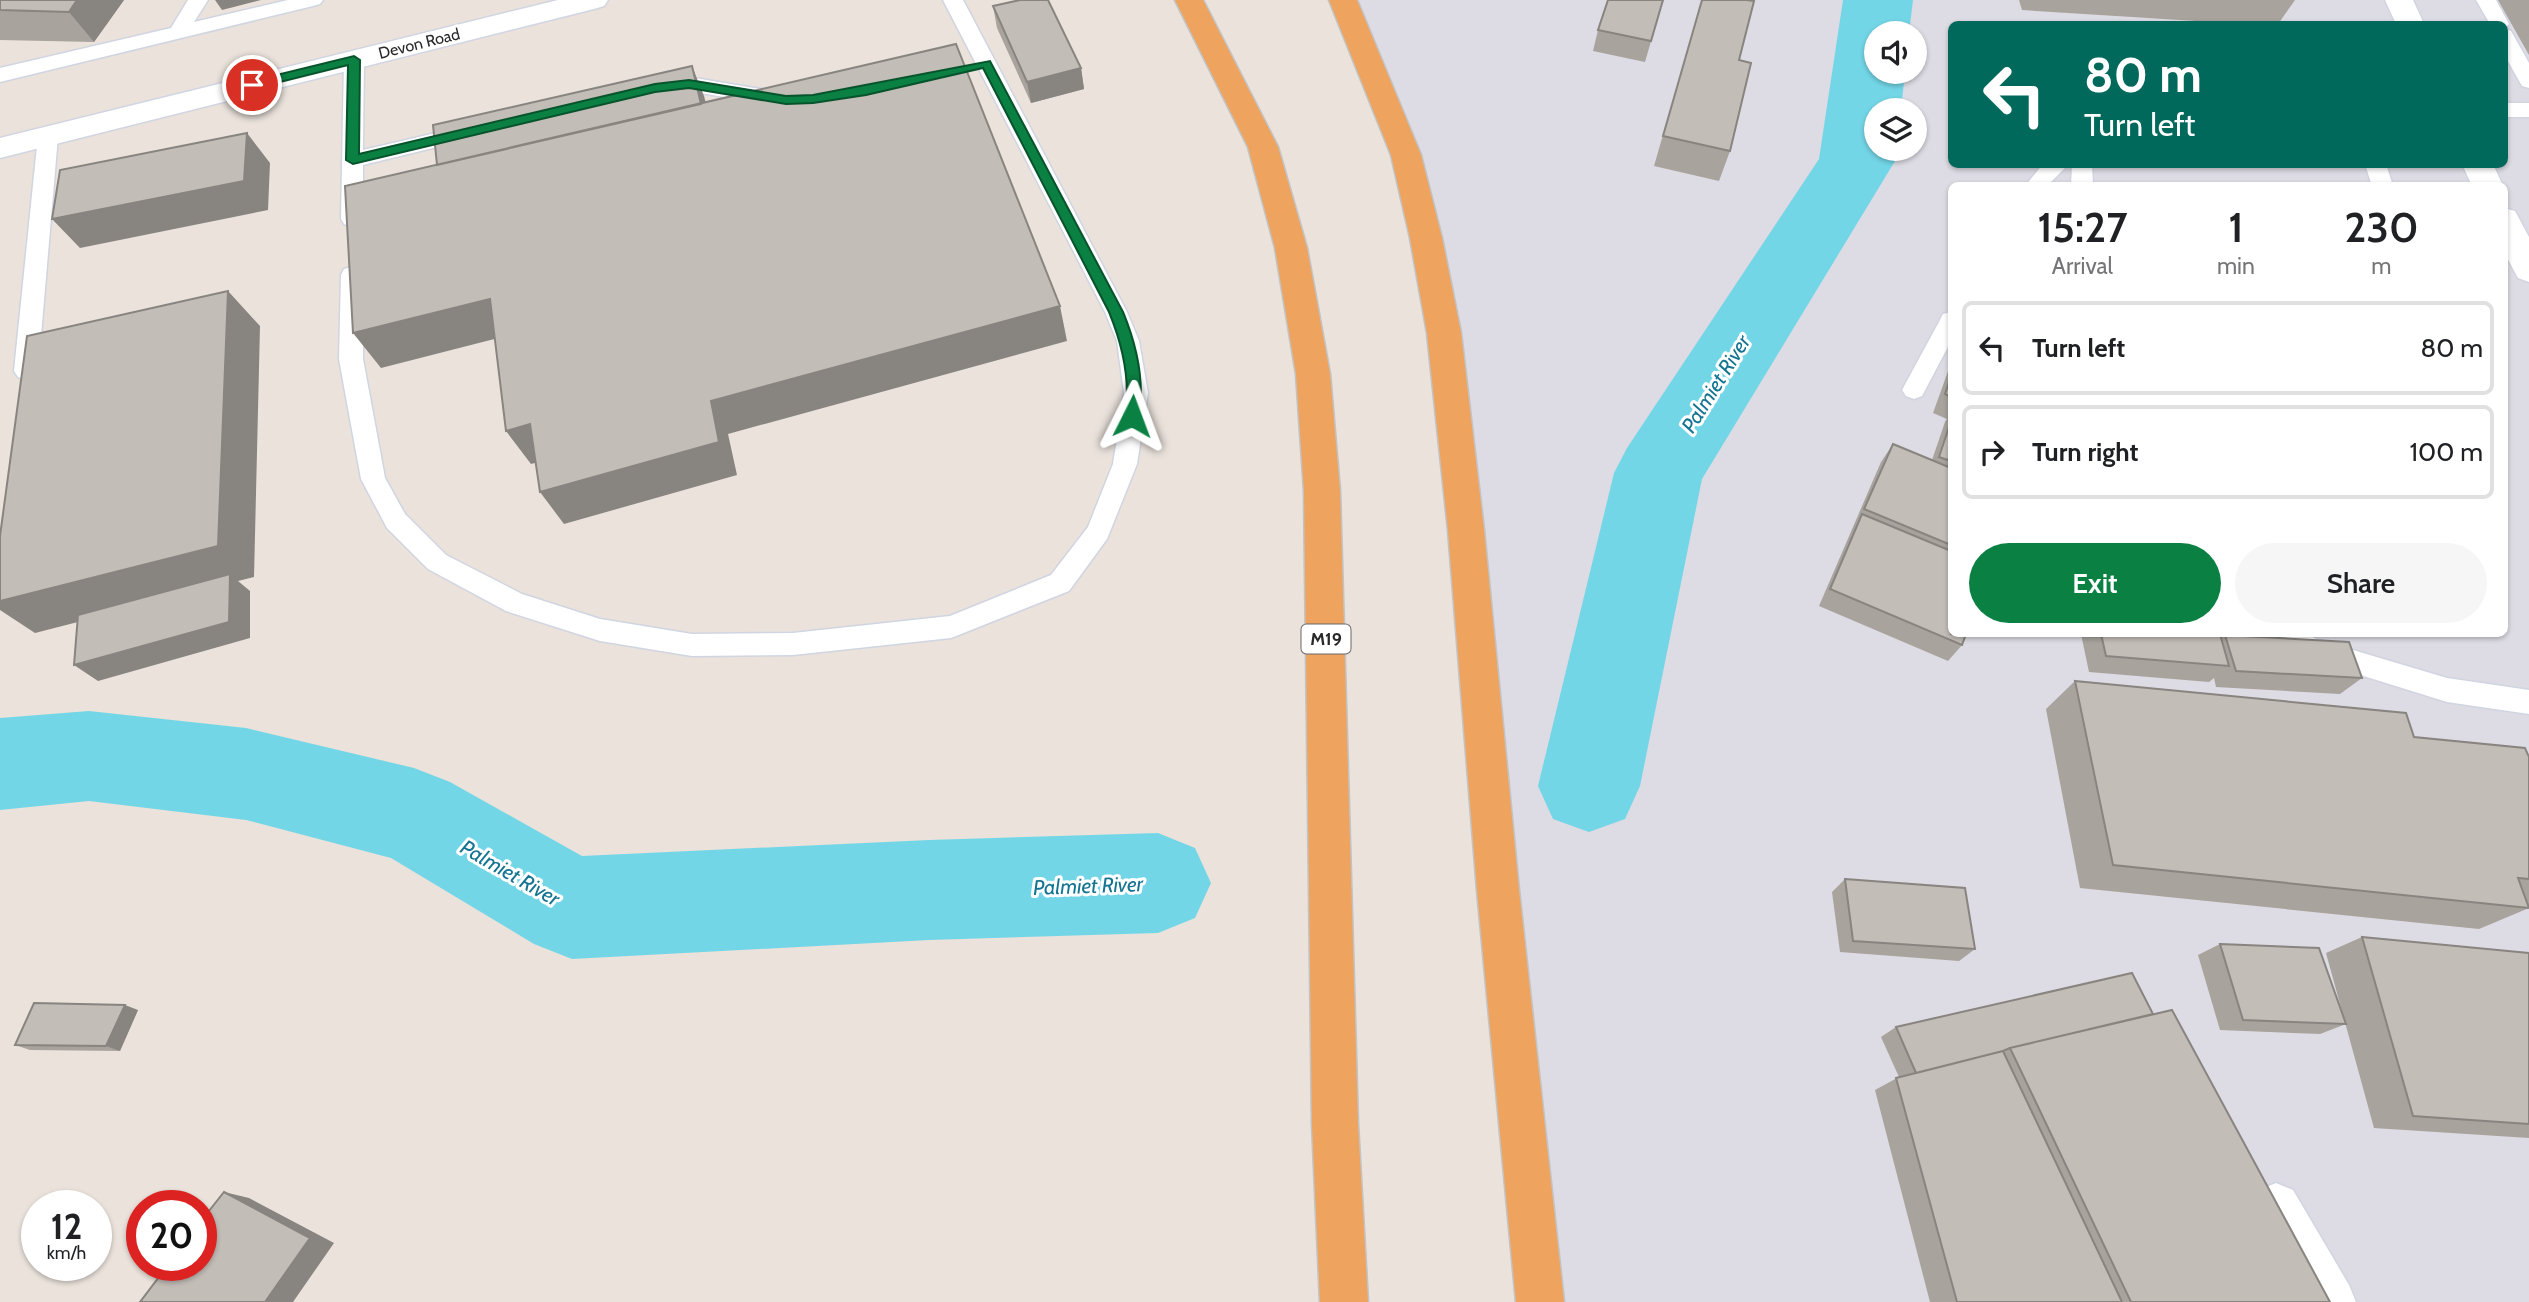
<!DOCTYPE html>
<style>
body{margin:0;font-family:Cabin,sans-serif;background:#f6f6f6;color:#202124;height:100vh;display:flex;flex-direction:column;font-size:26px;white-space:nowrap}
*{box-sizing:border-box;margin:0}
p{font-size:23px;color:#757577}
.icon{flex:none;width:38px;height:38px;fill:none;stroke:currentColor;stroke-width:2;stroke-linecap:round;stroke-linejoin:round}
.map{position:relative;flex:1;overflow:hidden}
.drawer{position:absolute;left:1948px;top:182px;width:560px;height:455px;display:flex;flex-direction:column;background:#fff;border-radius:10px;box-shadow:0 2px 5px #0004}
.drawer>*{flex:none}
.hud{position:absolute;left:1948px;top:21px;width:560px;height:147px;border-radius:10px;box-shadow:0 2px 5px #0004;background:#00695c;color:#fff;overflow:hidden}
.controls{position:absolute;left:1864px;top:21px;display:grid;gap:14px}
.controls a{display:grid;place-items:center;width:63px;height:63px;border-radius:50%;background:#fff;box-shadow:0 2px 5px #0004;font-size:35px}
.speed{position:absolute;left:21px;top:1190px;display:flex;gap:14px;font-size:35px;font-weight:700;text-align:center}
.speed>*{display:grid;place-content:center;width:91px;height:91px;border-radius:50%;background:#fff;box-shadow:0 2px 5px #0004;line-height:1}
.speed small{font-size:18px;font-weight:400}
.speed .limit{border:10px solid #d22;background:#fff;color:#111}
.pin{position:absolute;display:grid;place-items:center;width:60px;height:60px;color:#fff;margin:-30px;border:4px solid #fff;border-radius:50%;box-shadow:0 2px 7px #0007}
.me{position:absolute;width:77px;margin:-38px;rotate:3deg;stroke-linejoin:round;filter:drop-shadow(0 0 5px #0008)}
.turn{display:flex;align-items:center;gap:24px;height:147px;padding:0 21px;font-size:32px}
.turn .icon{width:91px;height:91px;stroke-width:2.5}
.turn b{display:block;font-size:49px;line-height:60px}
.eta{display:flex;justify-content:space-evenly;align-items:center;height:119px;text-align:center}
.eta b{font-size:42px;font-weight:600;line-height:49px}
.button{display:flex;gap:14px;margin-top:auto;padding:14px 21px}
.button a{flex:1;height:80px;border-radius:42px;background:#0b8043;color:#fff;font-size:28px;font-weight:600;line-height:80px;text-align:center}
.button a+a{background:#f6f6f6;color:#202124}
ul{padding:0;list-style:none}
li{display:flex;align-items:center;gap:21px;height:94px;margin:0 14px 10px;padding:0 7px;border:4px solid #e0e0e0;border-radius:10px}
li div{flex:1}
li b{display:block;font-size:26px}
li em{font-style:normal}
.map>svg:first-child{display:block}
.industrial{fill:#dddbe3;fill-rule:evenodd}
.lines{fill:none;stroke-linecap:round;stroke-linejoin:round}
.river{fill:#73d6e7;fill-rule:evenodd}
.service-casing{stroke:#d0d5e1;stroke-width:3}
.minor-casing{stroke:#d0d5e1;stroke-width:3}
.trunk-casing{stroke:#c3c3c3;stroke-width:3}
.service{fill:#fff;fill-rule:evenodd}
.minor{fill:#fff;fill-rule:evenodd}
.trunk{fill:#eea35e;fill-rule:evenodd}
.wall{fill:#a8a39d}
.shaded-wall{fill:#888480}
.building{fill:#c3bdb7;stroke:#888480;stroke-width:2}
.route{fill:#0b8043;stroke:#07532c;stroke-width:2}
.labels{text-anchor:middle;stroke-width:6;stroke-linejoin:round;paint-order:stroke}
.far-street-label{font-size:16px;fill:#292929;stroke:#fff}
.shield{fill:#fff;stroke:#696969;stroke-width:2}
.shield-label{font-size:18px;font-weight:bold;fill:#292929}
.water-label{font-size:21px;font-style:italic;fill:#147491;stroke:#fff}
</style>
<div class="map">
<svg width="2529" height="1302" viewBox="0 0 2529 1302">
<rect width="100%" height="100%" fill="#eae2db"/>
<path class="industrial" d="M1345,0H2529V1302H1545L1448,337ZM1951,24H2504V164H1951ZM1876,33H1914V72H1876ZM1876,110H1914V149H1876ZM1951,186H2504V634H1951Z"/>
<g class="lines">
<path class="river" d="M1843,0H1913L1909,33H1876V72H1905L1901,110H1876V149H1897L1895,161L1702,479L1640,786L1625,819L1589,832L1553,819L1538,786L1614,473L1627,448L1819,159Z
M89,711L246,728L414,768L450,782L582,856L929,840L1158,833L1195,848L1211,883L1195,918L1158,933L929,940L572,959L534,944L391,858L246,820L89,801L0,810V718Z"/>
<defs>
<path id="service" d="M188,0H208L194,22L288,0H323L320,4L313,6L0,82V68L171,28Z
M943,0H963L1127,312L1139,341L1148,393L1137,464L1107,539L1069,591L951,638L793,655L692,656L600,641L506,611L428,569L387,528L361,479L339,359L341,275L344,269L352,267L360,269L363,275V359L385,478L405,514L446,555L522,594L600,619L692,634L793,633L950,616L1051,575L1088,527L1113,464L1124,393L1117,341L1105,312Z
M2476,0H2496L2509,24L2504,29L2511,31L2529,63V88L2522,86L2504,54V24H2490Z
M354,54L361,55L364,60L363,150L470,125L477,127L480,132L477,137L470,139L363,165V219L360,224L352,227L344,224L341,219L344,60L347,55Z
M689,77L778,92L785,94L788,99L785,104L778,106L689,91L664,94L657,92L654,87L657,82Z
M2504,103H2529V117H2504Z
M48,129L55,131L58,136L38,371L34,377L26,380L18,377L14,371L38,136L41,131Z
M2043,164H2069L2047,186H2025Z
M2072,164H2092L2093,186H2071Z
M2365,164H2386L2393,186H2372Z
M1951,312V341L1922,396L1914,399L1906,396L1902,390L1940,320L1943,314Z
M2272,634H2307L2316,639L2447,678L2529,690V714L2447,702L2309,659L2276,642Z"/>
<path id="minor" d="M558,0H608L604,6L594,9L0,158V138Z
M2385,0H2413L2424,24H2396Z
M2462,164H2493L2503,186H2472Z
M2504,208L2515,211L2529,237V282L2518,278L2504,252Z
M2276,1183L2293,1190L2349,1285L2356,1302H2305L2252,1207L2259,1190Z"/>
<path id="trunk" d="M1175,0H1203L1278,147L1307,248L1330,374L1340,491L1358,1124L1368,1302H1320L1312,1124L1304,491L1296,374L1275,248L1248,147Z
M1329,0H1357L1421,155L1442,238L1461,333L1484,530L1519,890L1564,1302H1516L1477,890L1448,530L1427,333L1410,238L1391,155Z"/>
</defs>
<use href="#service" class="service-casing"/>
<use href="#minor" class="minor-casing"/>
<use href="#trunk" class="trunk-casing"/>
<use href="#service" class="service"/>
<use href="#minor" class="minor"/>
<use href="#trunk" class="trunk"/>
</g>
<path class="wall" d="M0,0H124L94,42L0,40Z
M1663,0L1645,62L1593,51L1598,30Z
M1702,0L1739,60L1730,151L1719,181L1654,166Z
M2019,0H2295L2278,24H2244L2022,10Z
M2498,0H2529V55Z
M993,6L1081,68L1084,89L1031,103L997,28Z
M1951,363V580L1950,582L1962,645L1948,661L1819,606L1881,462L1893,444L1932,460L1945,422L1947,419L1933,413Z
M2081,634H2220L2221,638L2225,635L2362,678L2340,694L2216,687L2214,678L2209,682L2089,672Z
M2075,681L2529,756V908L2479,929L2080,888L2046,709Z
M1845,879L1975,949L1959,961L1840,952L1832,892Z
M2362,937L2529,953V1138L2374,1128L2326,953Z
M2220,944L2346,1024L2320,1034L2220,1030L2198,955Z
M138,1010L120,1051L30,1050L15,1045Z
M2153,1014L2330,1302H1930L1875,1090L1899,1077L1881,1037L1896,1027Z"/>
<path class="shaded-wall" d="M77,0H124L94,42L69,12Z
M215,0H261L222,10Z
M692,66L704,96L716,142L457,203Z
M1081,68L1084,89L1031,103L1027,82Z
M247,133L270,163L268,210L80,248L52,219Z
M228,291L260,326L254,577L238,581L250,591V638L98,681L74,665L230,583L35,633L0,610V601Z
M490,299L514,334L381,368L353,333Z
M1060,306L1067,341L728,434L737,475L564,524L540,492L711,401Z
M530,424L554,458L531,464L506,431Z
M125,1005L138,1010L120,1051L106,1046Z
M224,1192L249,1198L334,1243L293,1302H265Z"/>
<path class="building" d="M0,0H77L69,12L0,10Z
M1020,0H1048L1081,68L1027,82L993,6Z
M1608,0H1663L1651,41L1598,30Z
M1702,0H1746L1754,1L1739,60L1751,63L1730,151L1663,136Z
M956,44L1060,306L711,401L719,442L540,492L530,424L506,431L490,299L353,333L345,186Z
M692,66L701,104L437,165L433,125Z
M247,133L244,181L52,219L60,170Z
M228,291L218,546L0,601V536L27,336Z
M1951,377V397L1945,394Z
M1951,421V461L1939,457Z
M1893,444L1951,468V545L1864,509Z
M1862,514L1951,551L1950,582H1951V634H1966L1962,645L1830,589Z
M230,574L229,622L74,665L78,615Z
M2101,634H2220L2229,666L2106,656Z
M2225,635L2349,642L2362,678L2236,671Z
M2075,681L2406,713L2414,737L2525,748L2528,755L2529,756V879L2518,878L2529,908L2113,865Z
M1845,879L1965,888L1975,949L1853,941Z
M2362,937L2529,953V1124L2413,1116Z
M2220,944L2319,948L2346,1024L2243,1020Z
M2132,973L2153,1014L2010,1048L2003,1051L1916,1073L1896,1027Z
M34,1003L125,1005L106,1046L15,1045Z
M2172,1010L2330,1302H2131L2010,1048Z
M2003,1051L2122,1302H1957L1896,1078Z
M224,1192L310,1238L265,1302H140L168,1265H201V1221Z"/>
<path class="route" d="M354,56L360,60L359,154L655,84L689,80L786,96L813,95L990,61L1123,312C1137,346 1145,380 1139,416L1132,422L1125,416C1131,380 1123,346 1109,312L983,68L866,95L813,103L786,104L689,88L655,92L353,164L346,160L348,65L252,89L246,85L252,81Z"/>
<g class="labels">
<g class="far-street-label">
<text transform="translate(419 43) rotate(-14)" y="6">Devon Road</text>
</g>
<rect class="shield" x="1301.5" y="624.5" width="49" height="29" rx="5"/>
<g class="shield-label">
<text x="1326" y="645">M19</text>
</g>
<g class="water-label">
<text transform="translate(1716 384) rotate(-58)" y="7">Palmiet River</text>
<text transform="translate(510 873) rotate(30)" y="7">Palmiet River</text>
<text transform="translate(1088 886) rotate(-2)" y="7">Palmiet River</text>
</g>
</g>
</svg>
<div class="controls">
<a><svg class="icon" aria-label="sound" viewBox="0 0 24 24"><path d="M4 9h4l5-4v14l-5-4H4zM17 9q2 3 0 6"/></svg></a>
<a><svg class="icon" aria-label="layers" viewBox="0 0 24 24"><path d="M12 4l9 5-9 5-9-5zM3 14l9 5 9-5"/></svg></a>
</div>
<div class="speed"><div>12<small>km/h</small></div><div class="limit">20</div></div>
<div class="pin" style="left:252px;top:85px;background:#d93025"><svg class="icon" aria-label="arrive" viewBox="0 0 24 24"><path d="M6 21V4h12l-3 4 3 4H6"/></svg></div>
<svg class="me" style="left:1132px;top:416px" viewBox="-20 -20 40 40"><path d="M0-17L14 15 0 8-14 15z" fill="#0b8043" stroke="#fff" stroke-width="4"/></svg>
<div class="hud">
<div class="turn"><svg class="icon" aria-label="left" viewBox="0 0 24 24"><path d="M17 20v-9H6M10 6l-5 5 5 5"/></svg><div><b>80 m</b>Turn left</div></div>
</div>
<section class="drawer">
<div class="eta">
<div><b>15:27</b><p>Arrival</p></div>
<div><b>1</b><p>min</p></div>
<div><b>230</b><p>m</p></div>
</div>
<ul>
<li><svg class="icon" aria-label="left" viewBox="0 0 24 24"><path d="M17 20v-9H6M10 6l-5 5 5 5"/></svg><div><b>Turn left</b></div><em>80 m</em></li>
<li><svg class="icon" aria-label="right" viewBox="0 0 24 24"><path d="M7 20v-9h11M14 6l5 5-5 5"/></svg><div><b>Turn right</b></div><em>100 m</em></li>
</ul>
<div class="button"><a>Exit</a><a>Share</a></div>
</section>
</div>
